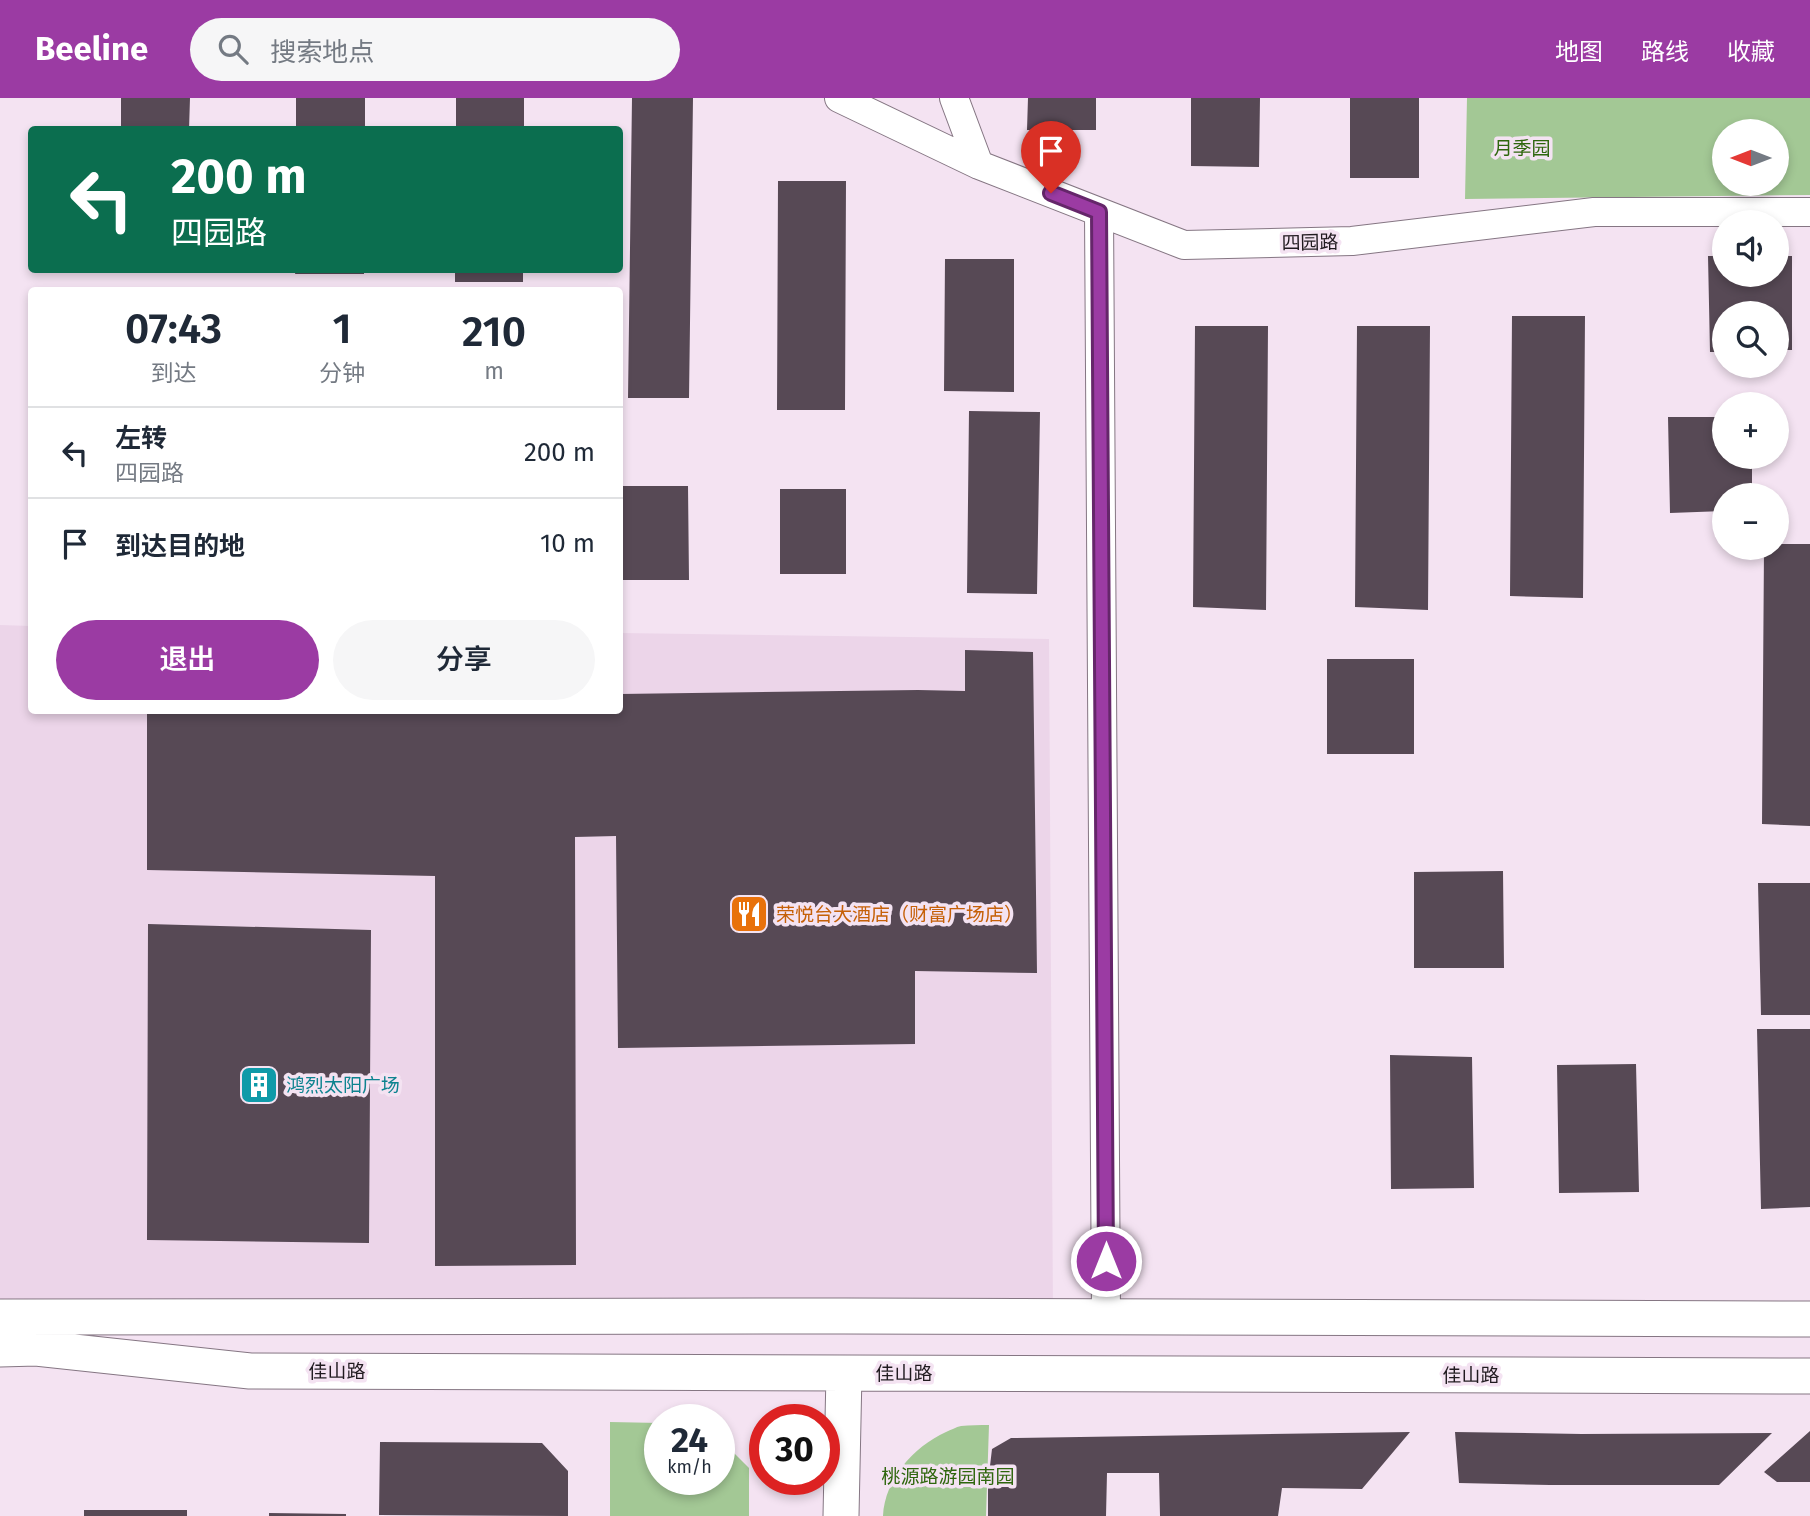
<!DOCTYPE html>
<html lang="zh">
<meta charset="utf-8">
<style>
body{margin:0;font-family:"Fira Sans","Noto Sans SC",sans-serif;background:#f6f6f7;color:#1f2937;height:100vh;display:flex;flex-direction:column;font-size:26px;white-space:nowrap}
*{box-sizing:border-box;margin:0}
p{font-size:23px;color:#747a83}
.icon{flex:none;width:38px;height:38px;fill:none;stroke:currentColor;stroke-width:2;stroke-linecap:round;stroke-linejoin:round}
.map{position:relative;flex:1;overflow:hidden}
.details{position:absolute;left:28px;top:189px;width:595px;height:427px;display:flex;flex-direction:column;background:#fff;border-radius:7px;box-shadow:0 4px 10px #0003}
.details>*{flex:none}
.top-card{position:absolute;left:28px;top:28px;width:595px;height:147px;border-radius:7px;box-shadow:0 4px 10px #0003;background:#0b6e4f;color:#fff;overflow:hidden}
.needle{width:46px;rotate:270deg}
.tools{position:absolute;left:1712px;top:21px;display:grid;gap:14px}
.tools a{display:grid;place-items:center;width:77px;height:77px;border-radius:50%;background:#fff;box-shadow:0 4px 10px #0003;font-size:35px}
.speed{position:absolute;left:644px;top:1306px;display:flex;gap:14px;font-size:35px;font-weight:700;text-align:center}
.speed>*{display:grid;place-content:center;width:91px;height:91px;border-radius:50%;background:#fff;box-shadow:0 4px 10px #0003;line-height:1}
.speed small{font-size:18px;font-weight:400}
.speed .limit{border:10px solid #d22;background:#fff;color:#111}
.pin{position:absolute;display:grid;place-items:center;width:60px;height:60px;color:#fff;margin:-72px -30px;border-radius:50% 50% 50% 0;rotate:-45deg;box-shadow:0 0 7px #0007}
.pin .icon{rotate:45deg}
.me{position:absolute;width:77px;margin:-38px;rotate:0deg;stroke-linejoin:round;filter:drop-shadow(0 0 5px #0008)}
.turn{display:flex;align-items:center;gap:24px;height:147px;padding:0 28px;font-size:32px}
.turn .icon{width:91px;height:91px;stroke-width:2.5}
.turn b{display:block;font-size:49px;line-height:60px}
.eta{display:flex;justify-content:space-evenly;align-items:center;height:119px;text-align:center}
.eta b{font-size:42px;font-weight:600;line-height:49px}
.cta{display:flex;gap:14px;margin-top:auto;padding:14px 28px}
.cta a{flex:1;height:80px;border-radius:42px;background:#9b3ba3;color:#fff;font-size:28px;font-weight:600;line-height:80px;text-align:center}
.cta a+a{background:#f6f6f7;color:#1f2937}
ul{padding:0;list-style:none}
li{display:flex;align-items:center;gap:21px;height:91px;padding:0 28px;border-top:2px solid #e0e1e3}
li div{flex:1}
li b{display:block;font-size:26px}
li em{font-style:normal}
header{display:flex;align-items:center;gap:42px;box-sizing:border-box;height:98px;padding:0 35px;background:#9b3ba3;color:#fff}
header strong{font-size:33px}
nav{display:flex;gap:38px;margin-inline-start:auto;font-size:24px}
.search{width:490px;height:63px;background:#f6f6f7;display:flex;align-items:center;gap:18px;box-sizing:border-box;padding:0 24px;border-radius:38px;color:#747a83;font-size:26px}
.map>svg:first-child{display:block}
.built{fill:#ecd5e9}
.green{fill:#a3c895;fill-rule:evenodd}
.building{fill:#574955}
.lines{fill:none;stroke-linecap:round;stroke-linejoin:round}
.minor-casing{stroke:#857683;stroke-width:30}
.tertiary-casing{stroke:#857683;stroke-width:37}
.minor{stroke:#fff;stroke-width:28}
.tertiary{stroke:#fff;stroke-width:35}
.route-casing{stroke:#65266a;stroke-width:18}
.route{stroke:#9b3ba3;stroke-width:12}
.labels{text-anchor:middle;stroke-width:7;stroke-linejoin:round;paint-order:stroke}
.park-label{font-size:19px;fill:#2e660d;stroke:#f4e3f2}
.street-label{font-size:19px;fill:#201a1f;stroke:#f4e3f2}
.food-label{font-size:19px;fill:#c56008;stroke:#f4e3f2;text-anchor:start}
.culture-label{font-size:19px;fill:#0d838f;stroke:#f4e3f2;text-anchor:start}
</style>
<header>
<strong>Beeline</strong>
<div class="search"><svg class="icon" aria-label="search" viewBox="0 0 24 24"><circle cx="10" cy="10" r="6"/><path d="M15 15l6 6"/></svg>搜索地点</div>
<nav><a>地图</a><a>路线</a><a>收藏</a></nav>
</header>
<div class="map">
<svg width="1810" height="1418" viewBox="0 0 1810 1418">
<rect width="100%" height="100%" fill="#f4e3f2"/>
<path class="built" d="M0,527L31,528L32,612H620V535L1049,541L1053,1218L0,1219Z"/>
<path class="green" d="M1467,0H1810V97L1465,101ZM1724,33H1776V86H1724Z
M610,1324L660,1325V1381H719V1340L749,1370V1418H610Z
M989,1327L986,1418H883C885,1381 913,1349 946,1334C951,1332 956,1329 961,1328C970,1327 980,1327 989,1327Z"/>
<path class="building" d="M121,0H190L189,32H121Z
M296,0H365V32H296Z
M456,0H524V32H456Z
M632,0H693L689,300H628Z
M1028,0H1096V32H1027Z
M1191,0H1260L1259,69L1191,68Z
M1350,0H1419V80H1350Z
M778,83H846L845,312H777Z
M1708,158H1724V177H1776V158H1792V252H1776V215H1724V254H1710Z
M945,161H1014V294L944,293Z
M296,172H364V176H295Z
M455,172H523V184H455Z
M1512,218H1585L1583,500L1510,498Z
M1195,228H1268L1266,512L1193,509Z
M1357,228H1430L1428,512L1355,509Z
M969,313L1040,314L1037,496L967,495Z
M1668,319H1724V359H1752V397H1724V413L1670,415Z
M620,388H688L689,482H620Z
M780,391H846V476H780Z
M1776,446H1810V728L1762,726L1764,450H1776Z
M965,552L1033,554L1037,875L915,873V946L618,950L616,738L575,739L576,1167L435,1168V778L147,772V612H620V596L918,592L965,593Z
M1327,561H1414V656H1327Z
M1503,773L1504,870H1414V774Z
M1758,785H1810V917H1761Z
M148,826L371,832L369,1145L147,1142Z
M1757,931H1810V1109L1761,1111Z
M1390,957L1472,959L1474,1090L1391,1091Z
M1636,966L1639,1094L1559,1095L1557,967Z
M1810,1333V1384H1777L1764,1374Z
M1410,1334L1362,1391L1282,1390L1278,1418H1160L1159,1375H1107L1106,1418H988V1385L992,1351L1011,1340Z
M1455,1334L1582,1336L1772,1335L1719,1387H1550L1459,1385Z
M380,1344L542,1345L568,1373V1418L379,1417Z
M84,1412H187V1418H84Z
M269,1415L346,1416V1418H269Z"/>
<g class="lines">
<defs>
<path id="minor" d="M839,0L979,67L1184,147L1352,143L1594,114H1810
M954,0L979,67
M1099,114L1106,1219"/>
<path id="tertiary" d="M0,1219L844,1218L1810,1221
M0,1251L36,1250L250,1273L1810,1278
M841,1418L844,1275"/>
</defs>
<use href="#minor" class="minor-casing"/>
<use href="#tertiary" class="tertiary-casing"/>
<use href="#minor" class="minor"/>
<use href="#tertiary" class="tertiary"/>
</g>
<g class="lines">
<defs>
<path id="route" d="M1051,95L1099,114L1106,1163"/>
</defs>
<use href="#route" class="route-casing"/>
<use href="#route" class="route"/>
</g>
<defs>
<symbol id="restaurant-square" viewBox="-11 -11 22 22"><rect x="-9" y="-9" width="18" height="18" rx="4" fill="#e8710a" stroke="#f4e3f2"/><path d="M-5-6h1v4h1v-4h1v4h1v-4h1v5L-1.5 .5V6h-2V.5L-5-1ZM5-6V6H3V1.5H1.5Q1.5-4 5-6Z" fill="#fff"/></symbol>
<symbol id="building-square" viewBox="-11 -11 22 22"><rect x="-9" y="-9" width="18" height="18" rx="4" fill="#0f9aa8" stroke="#f4e3f2"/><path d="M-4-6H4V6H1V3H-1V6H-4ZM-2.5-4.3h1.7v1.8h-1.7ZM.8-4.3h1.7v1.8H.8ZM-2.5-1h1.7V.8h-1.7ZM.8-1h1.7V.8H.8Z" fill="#fff"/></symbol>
</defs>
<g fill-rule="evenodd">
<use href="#restaurant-square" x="727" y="794" width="44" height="44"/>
<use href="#building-square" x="237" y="965" width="44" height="44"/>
</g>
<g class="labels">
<g class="park-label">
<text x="1522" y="57">月季园</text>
<text x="948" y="1385">桃源路游园南园</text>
</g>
<g class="street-label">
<text transform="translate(1310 144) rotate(-1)" y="7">四园路</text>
<text x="337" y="1280">佳山路</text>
<text x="904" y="1282">佳山路</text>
<text x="1471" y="1284">佳山路</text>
</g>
<g class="food-label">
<text x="776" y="823">荣悦台大酒店（财富广场店）</text>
</g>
<g class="culture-label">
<text x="286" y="994">鸿烈太阳广场</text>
</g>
</g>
</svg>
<div class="tools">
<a><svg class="needle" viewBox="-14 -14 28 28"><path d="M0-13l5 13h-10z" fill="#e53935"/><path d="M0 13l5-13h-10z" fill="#747a83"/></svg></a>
<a><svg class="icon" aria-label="sound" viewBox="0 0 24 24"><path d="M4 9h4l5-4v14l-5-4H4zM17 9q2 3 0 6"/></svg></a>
<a><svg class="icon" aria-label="search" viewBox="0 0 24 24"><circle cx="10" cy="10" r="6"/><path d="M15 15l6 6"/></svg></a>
<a>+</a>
<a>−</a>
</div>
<div class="speed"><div>24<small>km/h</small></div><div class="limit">30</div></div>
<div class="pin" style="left:1051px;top:95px;background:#d93025"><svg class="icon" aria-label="arrive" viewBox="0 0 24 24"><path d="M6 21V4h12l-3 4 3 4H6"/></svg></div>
<svg class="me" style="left:1106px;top:1163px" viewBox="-20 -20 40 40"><circle r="17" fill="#9b3ba3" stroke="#fff" stroke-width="3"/><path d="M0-11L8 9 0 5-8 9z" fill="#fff"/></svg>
<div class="top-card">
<div class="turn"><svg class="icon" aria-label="left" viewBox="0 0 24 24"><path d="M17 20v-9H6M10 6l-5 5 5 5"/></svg><div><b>200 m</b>四园路</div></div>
</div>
<section class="details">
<div class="eta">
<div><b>07:43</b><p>到达</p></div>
<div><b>1</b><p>分钟</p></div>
<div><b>210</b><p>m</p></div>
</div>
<ul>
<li><svg class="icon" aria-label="left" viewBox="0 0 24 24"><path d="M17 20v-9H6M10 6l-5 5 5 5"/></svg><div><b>左转</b><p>四园路</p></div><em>200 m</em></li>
<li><svg class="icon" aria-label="arrive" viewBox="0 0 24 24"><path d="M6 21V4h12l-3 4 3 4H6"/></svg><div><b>到达目的地</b></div><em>10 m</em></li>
</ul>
<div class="cta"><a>退出</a><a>分享</a></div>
</section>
</div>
